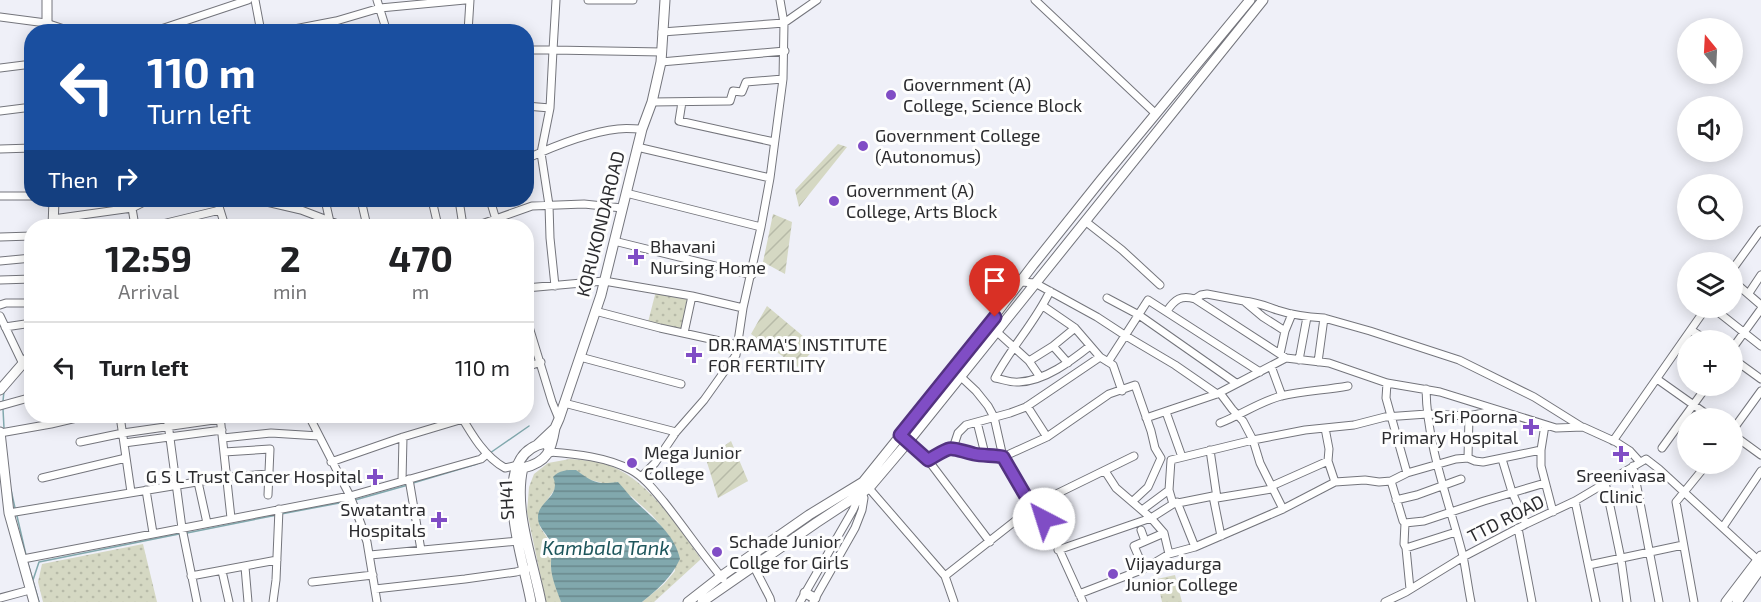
<!DOCTYPE html>
<meta charset="utf-8">
<style>
body{margin:0;font-family:"Exo 2",sans-serif;background:#f2f2f2;color:#202124;height:100vh;display:flex;flex-direction:column;font-size:22px;white-space:nowrap}
*{box-sizing:border-box;margin:0}
p{font-size:20px;color:#757577}
.icon{flex:none;width:33px;height:33px;fill:none;stroke:currentColor;stroke-width:2;stroke-linecap:round;stroke-linejoin:round}
.map{position:relative;flex:1;overflow:hidden}
.sheet{position:absolute;left:24px;top:219px;width:510px;height:204px;display:flex;flex-direction:column;background:#fff;border-radius:24px;box-shadow:0 3px 15px #0003}
.sheet>*{flex:none}
.hud{position:absolute;left:24px;top:24px;width:510px;height:183px;border-radius:24px;box-shadow:0 3px 15px #0003;background:#1a4fa0;color:#fff;overflow:hidden}
.needle{width:39px;rotate:342deg}
.tools{position:absolute;left:1677px;top:18px;display:grid;gap:12px}
.tools a{display:grid;place-items:center;width:66px;height:66px;border-radius:50%;background:#fff;box-shadow:0 3px 15px #0003;font-size:30px}
.pin{position:absolute;display:grid;place-items:center;width:51px;height:51px;color:#fff;margin:-62px -26px;border-radius:50% 50% 50% 0;rotate:-45deg;box-shadow:0 0 6px #0007}
.pin .icon{rotate:45deg}
.me{position:absolute;width:66px;margin:-33px;rotate:320deg;stroke-linejoin:round;filter:drop-shadow(0 0 4px #0008)}
.turn{display:flex;align-items:center;gap:21px;height:126px;padding:0 24px;font-size:27px}
.turn .icon{width:78px;height:78px;stroke-width:2.5}
.turn b{display:block;font-size:42px;line-height:51px}
.then{display:flex;align-items:center;height:57px;padding:0 24px;background:#0003;gap:12px;font-size:22px}
.eta{display:flex;justify-content:space-evenly;align-items:center;height:102px;text-align:center}
.eta b{font-size:36px;font-weight:700;line-height:42px}
ul{padding:0;list-style:none}
li{display:flex;align-items:center;gap:18px;height:90px;padding:0 24px;border-top:2px solid #e0e0e0}
li div{flex:1}
li b{display:block;font-size:22px}
li em{font-style:normal}
.map>svg:first-child{display:block}
.park{fill:url(#park-dots)}
.garden{fill:url(#garden-furrows)}
.water{fill:url(#water-rules)}
.lines{fill:none;stroke-linecap:round;stroke-linejoin:round}
.stream{stroke:#81a8ad;stroke-width:1.5}
.minor-casing{stroke:#74757c;stroke-width:9}
.major-casing{stroke:#74757c;stroke-width:11}
.minor{stroke:#fff;stroke-width:7}
.major{stroke:#fff;stroke-width:9}
.route-casing{stroke:#533280;stroke-width:15}
.route{stroke:#804dc5;stroke-width:10}
.poi-dot{fill:#804dc5;stroke:#fefefe;stroke-width:2}
.labels{text-anchor:middle;stroke-width:6;stroke-linejoin:round;paint-order:stroke}
.poi-label{font-size:18px;fill:#2c2c2f;stroke:#fefefe;text-anchor:start}
.street-label{font-size:18px;fill:#2c2c2f;stroke:#fefefe}
.water-label{font-size:20px;font-style:italic;fill:#1d555b;stroke:#fefefe}
</style>
<div class="map">
<svg width="1761" height="602" viewBox="0 0 1761 602">
<defs>
<pattern id="park-dots" width="8" height="8" patternUnits="userSpaceOnUse" patternTransform="scale(1.5)"><rect width="8" height="8" fill="#d5d8c3"/><path d="M2 2h.1M6 6h.1" fill="none" stroke="#b7baa8" stroke-width="1.8" stroke-linecap="round"/></pattern>
<pattern id="garden-furrows" width="10" height="10" patternUnits="userSpaceOnUse" patternTransform="scale(1.5)"><rect width="10" height="10" fill="#d5d8c3"/><path d="M-1 1l2-2M0 10L10 0M9 11l2-2" fill="none" stroke="#b7baa8"/></pattern>
<pattern id="water-rules" width="6" height="5" patternUnits="userSpaceOnUse" patternTransform="scale(1.5)"><rect width="6" height="5" fill="#81a8ad"/><path d="M0 2.5h6" fill="none" stroke="#6a898d"/></pattern>
</defs>
<rect width="100%" height="100%" fill="#eff0f8"/>
<path class="park" d="M656,291L689,298L682,330L648,322Z
M570,459C579,460 589,460 598,462C644,472 676,524 701,559L654,602H642L664,584L675,571L670,537L652,515L631,496L606,484L587,479L580,473L556,483L555,489L545,503L540,527L550,542L552,556L551,567L561,602H546L527,512L529,487L534,474L548,463Z
M143,544L157,602H43L38,582L42,564Z
M1175,575L1182,602H1162L1157,579Z"/>
<path class="garden" d="M838,144L847,147L799,207L795,190Z
M773,214L792,222L785,274L763,262Z
M767,306L816,347L798,367L751,334Z
M731,441L748,481L718,498L706,459Z"/>
<path class="water" d="M576,470C593,482 596,485 618,482C625,489 630,497 637,503C655,520 675,535 680,559C671,578 658,589 642,602H561C557,591 551,577 551,566C551,557 552,551 550,542C547,533 538,528 538,518C537,501 562,497 553,477C559,470 567,470 576,470Z"/>
<g class="lines">
<path class="stream" d="M3,401L4,391
M3,409L4,428
M490,453L529,426
M413,483L477,464
M11,490L15,508
M355,500L408,485
M281,514L350,501
M17,516L26,555
M187,533L277,515
M27,560L39,602
M33,580L39,562L179,534"/>
<defs>
<path id="minor" d="M255,0L261,32
M377,0L387,32
M588,0H633
M1035,0L1156,114
M0,17L46,23L73,32
M152,32L248,0
M279,32L336,21L380,8L465,0
M468,32L470,0
M662,32L784,23L780,0
M526,50H553L556,0
M661,62L785,51
M0,68L32,64
M652,102L730,101L733,91L742,92L746,82L783,79
M682,102L679,121L774,142
M526,106L550,108
M0,111L32,107
M637,147L770,178
M0,149L32,148
M526,159C552,147 590,132 618,129C626,128 634,129 642,129
M626,193L761,227
M0,196H32
M217,200L225,226
M258,200L301,210L343,226
M325,200L330,222
M361,200L367,226
M432,200L438,226
M459,200L463,226
M490,200L498,226
M142,203L154,200
M53,219L132,208
M1085,221L1122,250L1160,285
M135,226L132,208L142,203V200
M154,226L220,210
M476,226L532,206L584,204L622,208
M0,237L32,236
M614,241L752,275
M0,261L32,258
M1732,270L1761,230
M0,280L32,279
M1732,280L1761,305
M1021,282L1035,283L1097,317L1126,336L1175,365L1217,394
M555,286L550,238L549,205L541,153L550,108L553,50L662,52
M526,288L604,281L692,296L743,308
M1050,291C1035,323 1011,347 995,378C1002,379 1011,383 1019,382C1045,381 1071,361 1090,346
M1749,293L1761,275
M1107,298L1139,315L1236,383
M1195,299L1201,295L1207,294L1244,301L1263,317L1285,331
M1244,301C1256,302 1266,306 1277,310C1292,315 1308,317 1324,318L1370,331L1459,360L1534,397L1582,427
M0,305L6,303H32
M1043,306L1075,328L1100,357L1113,365L1122,391
M1713,308L1761,346
M595,311L660,328L738,345
M1167,311C1175,299 1181,295 1195,299L1286,358
M0,316L23,364
M526,317L552,402L559,419
M5,327L32,323
M1691,330L1707,340
M996,331L1029,361L1040,377
M684,333L692,296
M1053,346L1068,363
M1732,349L1761,309
M1280,354L1285,331L1292,314
M580,357L681,384
M1732,358L1761,379
M1299,360L1307,317
M1029,361L1053,346L1075,328
M1108,362L1148,300L1260,372
M1318,362L1324,318
M1271,366L1282,396
M526,367L541,362
M960,376L976,391L988,406L994,417L1003,457L1032,507
M1657,379L1712,418
M1387,383L1386,398L1407,473
M1426,389C1427,447 1449,501 1463,556C1466,571 1468,587 1471,602
M1220,393L1232,409L1243,421L1253,440L1260,463L1283,509
M564,403L676,432
M0,406L32,397
M1027,406L1047,437
M1166,412L1182,457
M120,416L131,492
M167,416L182,528L197,602
M220,416L231,518
M309,416L350,496L361,524L367,542L377,602
M461,416C472,435 485,457 505,468L518,465
M1146,418L1217,394L1286,358L1329,363L1387,383L1440,392L1556,428L1583,427L1616,442L1630,451L1640,462
M977,422L985,454
M1220,423C1241,415 1259,402 1281,396C1303,391 1326,390 1348,386
M1545,425L1541,450V466L1553,512
M1325,428L1329,449L1328,461L1335,482
M1732,431L1761,391
M0,433L51,424L85,416
M1732,434L1761,455
M900,435L928,460L990,542
M223,438L271,433L319,436
M1613,441L1706,308
M80,442L123,433L221,419
M124,443L222,430
M953,448L958,433L966,425L1010,413L1026,407L1100,357
M1662,448L1707,386
M1210,450L1217,498
M224,452L270,449L268,495
M550,452C576,454 607,457 631,470C644,477 654,490 664,502C684,527 702,554 723,579
M1468,458L1469,416
M1502,459L1512,492L1526,524
M928,460L945,449L953,448L976,455L986,454L1003,457L1047,437L1109,394L1135,385L1151,431L1155,448L1161,458L1148,487L1133,501
M331,462L403,437L463,419
M1633,466L1659,602
M641,477L655,463L676,432L704,400L736,355L743,308L761,227L770,178L783,79L784,23L817,0
M42,478L126,458
M409,479L421,550
M402,481L403,437
M1391,481L1403,521L1405,523L1424,521L1484,501L1545,483
M198,482L207,523
M1605,482L1621,559L1627,602
M867,486L945,576L954,602
M146,490L153,533
M1213,496L1217,498L1272,489L1274,485L1328,461
M1396,500L1417,495L1461,479
M1575,501L1596,602
M1177,502L1195,547
M1038,503L1083,602
M1173,504L1169,490L1171,460L1253,440L1305,430L1354,425L1385,417L1427,414L1469,416L1497,410
M1142,510L1169,490
M9,513L227,477L269,474
M1405,523L1404,544L1406,548L1410,589
M1723,527L1761,471
M1518,528L1532,602
M1141,530L1145,541
M1406,548L1456,532
M1058,550L1151,518L1116,488L1105,471
M1169,554L1164,533L1151,518L1173,504L1213,496L1221,536
M370,555L518,541
M23,559L350,496L481,459L487,454
M753,565L770,598L771,602
M1589,565L1683,545
M245,567L248,602
M1144,569L1134,546L1164,533
M222,571L229,602
M191,576L277,560
M945,576L1038,503L1134,456
M312,582L373,575
M375,589L465,579L516,572L527,569
M1079,594L1144,569L1169,554L1195,547L1283,509L1335,482L1365,480L1379,482L1391,481L1407,473L1456,459L1468,458L1475,461L1483,462L1541,450
M0,598L26,591
M273,602L276,580L279,509
M800,602L853,510L857,501V494
M813,602L855,528L862,510L864,498L861,490
M1385,602L1406,592L1463,557L1526,524L1575,501L1646,459L1659,469L1761,563
M1694,602L1676,502L1707,464"/>
<path id="major" d="M47,0V32
M53,226L54,200
M0,390L32,353
M0,432L9,513L34,602
M537,445L555,428L559,419L601,295L642,129L652,102L661,62L665,0
M520,466L523,468C548,462 551,451 555,428
M523,468C513,508 533,561 541,602
M805,593L815,598
M531,602C525,564 485,454 545,443L548,446L550,452
M688,602L720,577L809,515L863,482L954,369L1033,265L1101,180L1250,0
M702,602L816,523L869,488L908,442L1263,0
M1726,602L1761,556
M1737,602L1761,568"/>
</defs>
<use href="#minor" class="minor-casing"/>
<use href="#major" class="major-casing"/>
<use href="#minor" class="minor"/>
<use href="#major" class="major"/>
</g>
<g class="lines">
<defs>
<path id="route" d="M995,317L900,435L928,460C954,445 946,447 974,454C983,456 994,455 1003,457L1032,507L1038,503L1044,519"/>
</defs>
<use href="#route" class="route-casing"/>
<use href="#route" class="route"/>
</g>
<g class="poi-dot">
<circle cx="891" cy="95" r="6"/>
<circle cx="863" cy="146" r="6"/>
<circle cx="834" cy="201" r="6"/>
<path d="M633 248h6v6h6v6h-6v6h-6v-6h-6v-6h6z"/>
<path d="M691 346h6v6h6v6h-6v6h-6v-6h-6v-6h6z"/>
<path d="M1528 418h6v6h6v6h-6v6h-6v-6h-6v-6h6z"/>
<path d="M1618 445h6v6h6v6h-6v6h-6v-6h-6v-6h6z"/>
<circle cx="632" cy="463" r="6"/>
<path d="M372 468h6v6h6v6h-6v6h-6v-6h-6v-6h6z"/>
<path d="M436 511h6v6h6v6h-6v6h-6v-6h-6v-6h6z"/>
<circle cx="717" cy="552" r="6"/>
<circle cx="1113" cy="574" r="6"/>
</g>
<g class="labels">
<g class="poi-label">
<text x="903" y="91">Government (A)<tspan x="903" dy="21">College, Science Block</tspan></text>
<text x="875" y="142">Government College<tspan x="875" dy="21">(Autonomus)</tspan></text>
<text x="846" y="197">Government (A)<tspan x="846" dy="21">College, Arts Block</tspan></text>
<text x="650" y="253">Bhavani<tspan x="650" dy="21">Nursing Home</tspan></text>
<text x="708" y="351">DR.RAMA'S INSTITUTE<tspan x="708" dy="21">FOR FERTILITY</tspan></text>
<text x="1518" y="423" text-anchor="end">Sri Poorna<tspan x="1518" dy="21">Primary Hospital</tspan></text>
<text x="644" y="459">Mega Junior<tspan x="644" dy="21">College</tspan></text>
<text x="1621" y="482" text-anchor="middle">Sreenivasa<tspan x="1621" dy="21">Clinic</tspan></text>
<text x="362" y="483" text-anchor="end">G S L Trust Cancer Hospital</text>
<text x="426" y="516" text-anchor="end">Swatantra<tspan x="426" dy="21">Hospitals</tspan></text>
<text x="729" y="548">Schade Junior<tspan x="729" dy="21">Collge for Girls</tspan></text>
<text x="1125" y="570">Vijayadurga<tspan x="1125" dy="21">Junior College</tspan></text>
</g>
<g class="street-label">
<text transform="translate(601 224) rotate(-76)" y="6">KORUKONDAROAD</text>
<text transform="translate(507 500) rotate(-93)" y="6">SH41</text>
<text transform="translate(1506 519) rotate(-27)" y="6">TTD ROAD</text>
</g>
<g class="water-label">
<text x="606" y="555">Kambala Tank</text>
</g>
</g>
</svg>
<div class="tools">
<a><svg class="needle" viewBox="-14 -14 28 28"><path d="M0-13l5 13h-10z" fill="#e53935"/><path d="M0 13l5-13h-10z" fill="#757577"/></svg></a>
<a><svg class="icon" aria-label="sound" viewBox="0 0 24 24"><path d="M4 9h4l5-4v14l-5-4H4zM17 9q2 3 0 6"/></svg></a>
<a><svg class="icon" aria-label="search" viewBox="0 0 24 24"><circle cx="10" cy="10" r="6"/><path d="M15 15l6 6"/></svg></a>
<a><svg class="icon" aria-label="layers" viewBox="0 0 24 24"><path d="M12 4l9 5-9 5-9-5zM3 14l9 5 9-5"/></svg></a>
<a>+</a>
<a>−</a>
</div>
<div class="pin" style="left:995px;top:317px;background:#d93025"><svg class="icon" aria-label="arrive" viewBox="0 0 24 24"><path d="M6 21V4h12l-3 4 3 4H6"/></svg></div>
<svg class="me" style="left:1044px;top:519px" viewBox="-20 -20 40 40"><circle r="19" fill="#fff"/><path d="M0-13L10 11 0 6-10 11z" fill="#804dc5"/></svg>
<div class="hud">
<div class="turn"><svg class="icon" aria-label="left" viewBox="0 0 24 24"><path d="M17 20v-9H6M10 6l-5 5 5 5"/></svg><div><b>110 m</b>Turn left</div></div>
<div class="then">Then<svg class="icon" aria-label="right" viewBox="0 0 24 24"><path d="M7 20v-9h11M14 6l5 5-5 5"/></svg></div>
</div>
<section class="sheet">
<div class="eta">
<div><b>12:59</b><p>Arrival</p></div>
<div><b>2</b><p>min</p></div>
<div><b>470</b><p>m</p></div>
</div>
<ul>
<li><svg class="icon" aria-label="left" viewBox="0 0 24 24"><path d="M17 20v-9H6M10 6l-5 5 5 5"/></svg><div><b>Turn left</b></div><em>110 m</em></li>
</ul>
</section>
</div>
